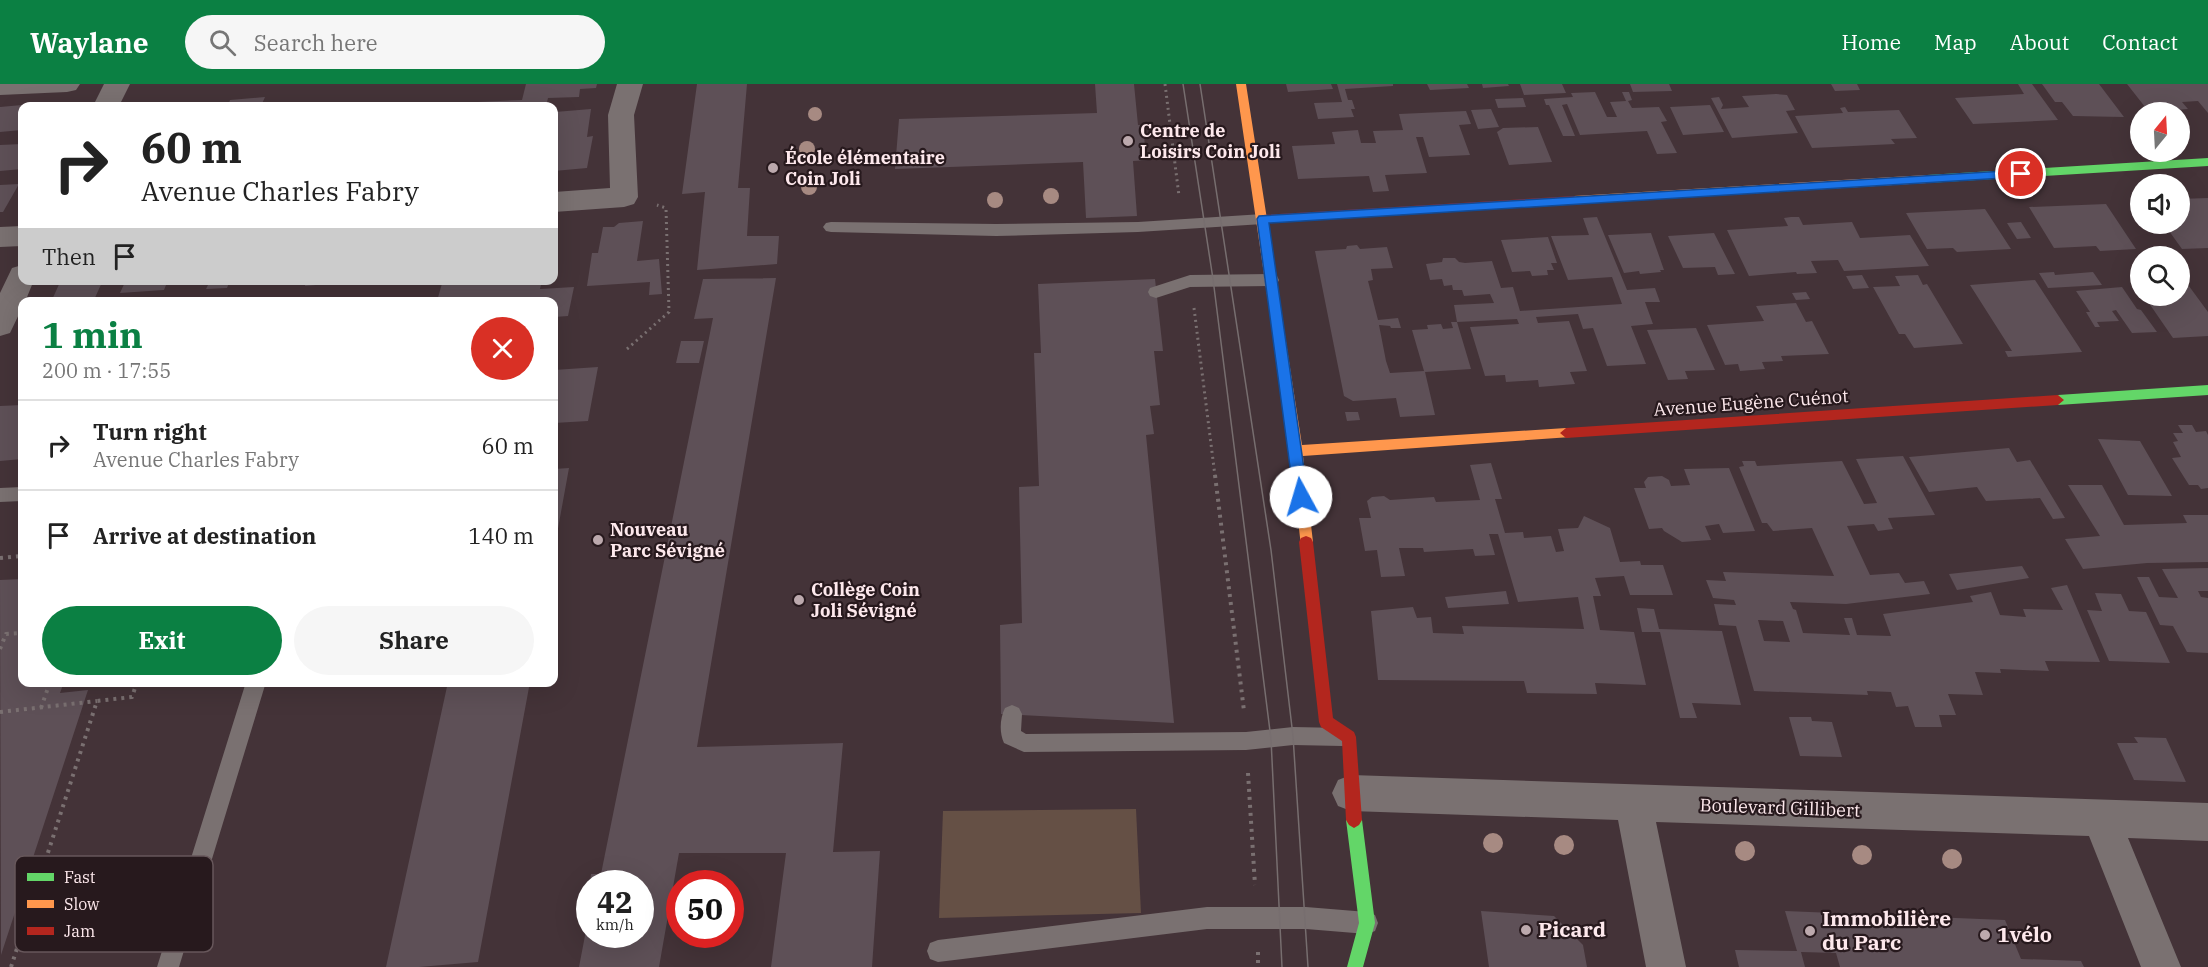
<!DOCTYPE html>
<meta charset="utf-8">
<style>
body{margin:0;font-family:"IBM Plex Serif",serif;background:#f6f6f6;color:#222;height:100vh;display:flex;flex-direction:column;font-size:22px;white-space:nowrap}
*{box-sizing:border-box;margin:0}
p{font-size:20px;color:#767676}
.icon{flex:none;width:33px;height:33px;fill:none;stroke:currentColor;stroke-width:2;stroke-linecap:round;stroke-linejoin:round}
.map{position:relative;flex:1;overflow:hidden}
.side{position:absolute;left:18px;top:213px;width:540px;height:390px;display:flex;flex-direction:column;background:#fff;border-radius:12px;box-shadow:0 6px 24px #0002}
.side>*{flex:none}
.guide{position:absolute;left:18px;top:18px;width:540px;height:183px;border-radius:12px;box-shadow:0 6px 24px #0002;background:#fff;color:#222;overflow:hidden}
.needle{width:39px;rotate:18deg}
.tools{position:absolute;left:2130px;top:18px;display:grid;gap:12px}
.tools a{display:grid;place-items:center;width:60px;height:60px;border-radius:50%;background:#fff;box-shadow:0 6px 24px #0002;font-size:30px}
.speed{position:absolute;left:576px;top:786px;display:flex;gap:12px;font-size:30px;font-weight:700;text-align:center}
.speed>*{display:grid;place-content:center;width:78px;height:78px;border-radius:50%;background:#fff;box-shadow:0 6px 24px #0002;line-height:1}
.speed small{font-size:15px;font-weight:400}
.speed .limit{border:9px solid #d22;background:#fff;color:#111}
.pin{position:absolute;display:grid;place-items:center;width:51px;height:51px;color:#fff;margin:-26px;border:3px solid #fff;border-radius:50%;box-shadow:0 2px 6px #0007}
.me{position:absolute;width:66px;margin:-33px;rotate:354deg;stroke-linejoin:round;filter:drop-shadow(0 0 4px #0008)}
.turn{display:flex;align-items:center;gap:21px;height:126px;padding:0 24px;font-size:27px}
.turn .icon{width:78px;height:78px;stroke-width:2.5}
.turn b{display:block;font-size:42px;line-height:51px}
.then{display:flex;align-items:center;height:57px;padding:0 24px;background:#0003;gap:12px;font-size:22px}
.round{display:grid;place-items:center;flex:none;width:63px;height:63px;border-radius:32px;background:#f6f6f6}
.headline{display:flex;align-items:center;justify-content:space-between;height:102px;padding:0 24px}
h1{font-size:36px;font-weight:700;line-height:45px;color:#0b8043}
.cta{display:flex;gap:12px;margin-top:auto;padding:12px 24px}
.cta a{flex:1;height:69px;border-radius:36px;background:#0b8043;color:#fff;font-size:24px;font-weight:700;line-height:69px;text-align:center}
.cta a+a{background:#f6f6f6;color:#222}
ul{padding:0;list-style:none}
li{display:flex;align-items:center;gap:18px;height:90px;padding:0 24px;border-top:2px solid #e0e0e0}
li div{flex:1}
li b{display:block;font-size:22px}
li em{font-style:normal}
header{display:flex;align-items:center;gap:36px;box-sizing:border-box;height:84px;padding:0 30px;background:#0b8043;color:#fff}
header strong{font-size:28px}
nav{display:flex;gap:33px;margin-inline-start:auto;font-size:21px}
.search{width:420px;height:54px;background:#f6f6f6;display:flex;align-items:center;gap:15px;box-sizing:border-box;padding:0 21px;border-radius:33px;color:#767676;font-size:22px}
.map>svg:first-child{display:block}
.green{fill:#655045}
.building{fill:#5e5057;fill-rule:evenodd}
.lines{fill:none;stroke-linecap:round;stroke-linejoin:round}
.path-far1{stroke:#7a7071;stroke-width:3;stroke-dasharray:2 4;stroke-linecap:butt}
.path{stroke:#7a7071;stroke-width:4;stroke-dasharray:3 5;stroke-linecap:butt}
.lane{fill:#7a7171;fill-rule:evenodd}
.street{fill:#7a7171;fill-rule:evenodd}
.fast{fill:#63d668;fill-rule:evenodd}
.slow{fill:#ff974d;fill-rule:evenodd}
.jam{fill:#b3261e;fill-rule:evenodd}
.tram{stroke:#776e6f;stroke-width:1.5}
.tree{fill:#a78a82}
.route{fill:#1a73e8;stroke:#114b97;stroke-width:1.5}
.poi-dot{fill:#bca9ad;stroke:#27191d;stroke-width:2}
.labels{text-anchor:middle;stroke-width:4.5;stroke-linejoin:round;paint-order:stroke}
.poi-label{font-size:18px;font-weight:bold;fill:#fde8ec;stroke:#27191d;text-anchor:start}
.street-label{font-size:18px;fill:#fde8ec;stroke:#27191d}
.near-poi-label{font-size:21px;font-weight:bold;fill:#fde8ec;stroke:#27191d;text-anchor:start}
.key{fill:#27191d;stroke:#67575b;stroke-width:1.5}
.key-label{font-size:16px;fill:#fde8ec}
</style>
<header>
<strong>Waylane</strong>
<div class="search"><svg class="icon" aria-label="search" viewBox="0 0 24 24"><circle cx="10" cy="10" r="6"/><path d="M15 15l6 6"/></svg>Search here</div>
<nav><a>Home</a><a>Map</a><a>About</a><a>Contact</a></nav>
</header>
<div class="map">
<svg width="2208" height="883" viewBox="0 0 2208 883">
<rect width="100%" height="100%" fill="#443338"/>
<path class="green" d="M1136,725L1141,829L939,834L943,727Z"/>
<path class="building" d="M526,0H597L596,4L580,5L579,13L548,14L546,22H476L477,18L522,16Z
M697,0H747L738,104H750L747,152H779L777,180L697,186L705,108L682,110Z
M1095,0H1134L1138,41H1143L1146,74L1149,76L1133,77L1137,132L1086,134L1083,78L895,85L899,35L1097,29Z
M1286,0H1331L1333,5L1288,8Z
M1337,0H1393V2L1345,5L1348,16H1352L1355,25H1351L1354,33L1318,35L1314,19L1342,18Z
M1427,0H1467L1469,4L1430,6Z
M1482,0H1508L1509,2L1483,4Z
M1520,0H1562L1566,9L1524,11Z
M1630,0H1669L1672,7L1633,8Z
M1831,0H1857L1860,6L1835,7Z
M2018,0H2032L2058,36L1973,40L1955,14L2024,10Z
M2042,0H2099L2124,33L2073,32L2062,18H2055Z
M2127,0H2208V29L2198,17L2182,18L2188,25L2149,28Z
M1595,8L1607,33H1617L1610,18L1626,17L1622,8H1629L1632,16L1628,17L1632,24L1659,23L1667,37L1661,38L1677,69L1657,70L1647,47L1580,51L1567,20L1562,21L1575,52H1563L1549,21H1546L1544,15L1573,13L1571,9Z
M1776,10L1787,11L1795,26L1786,27L1798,49L1732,54L1711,14L1719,13L1723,21L1721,25L1749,23L1742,12Z
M265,13L261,22H228L230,16Z
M1523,14L1526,23L1498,24L1495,15Z
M22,21V46L0,48V23Z
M1710,21L1724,48L1683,51L1670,23Z
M1845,23L1848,28L1899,26L1917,54L1891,55L1895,60L1812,64L1795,32L1843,29L1840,24Z
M591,25L587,53L593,52L587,84L554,87L555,28Z
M1491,25L1499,43L1478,45L1471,26Z
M1466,27L1471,40L1459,41L1470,71L1429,73L1423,53H1416L1427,89L1385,91L1389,107L1373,108L1369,92L1298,95L1292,62L1335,60L1332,48L1358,46L1361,59H1376L1373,47L1403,46L1399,30Z
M1538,43L1552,78L1509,81L1497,48L1503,44Z
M22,60V85L0,87V61Z
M19,100L3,128H0V101Z
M2208,114V164L2182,165L2164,140H2180V115Z
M2106,120L2136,165L2100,167L2096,162L2054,164L2029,123Z
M1985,125L2011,165L1957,168L1953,164L1927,165L1906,129Z
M1597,133L1627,206L1655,204L1660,218H1645L1653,240L1631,242L1646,280L1607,282L1593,244L1583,245L1578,230L1536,233L1538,239L1569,237L1587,287L1570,288L1575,300L1539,303L1538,296L1506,298L1505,291L1485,292L1470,243L1519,240L1517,235L1457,238L1471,285L1425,288L1435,331L1400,333L1396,314L1353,317L1344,312L1315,167L1346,165L1347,162L1357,161L1360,165L1387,163L1393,184L1371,185L1373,196L1368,197L1378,236L1398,234L1401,244H1391L1390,242L1379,241L1386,277L1390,289L1424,287L1412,246L1428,245L1427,241L1441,240L1443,245L1453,244L1451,238H1457L1454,221L1494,219L1490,210L1464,212L1462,206H1453L1452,201L1444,202L1442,195L1430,196L1426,180L1442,178L1443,174H1455L1459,178L1465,179L1492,177L1501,204L1513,203L1520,227L1622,220L1612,193L1568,196L1551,152L1589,151L1583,134Z
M1791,133H1799L1803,141L1852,138L1860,154L1910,151L1929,182L1844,187L1838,176L1811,177L1817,189L1797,190L1796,188L1749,192L1727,146L1788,142L1784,134Z
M643,137L637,177L659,175L662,210L649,211L650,198L587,202L592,169H598L603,143H614L619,139Z
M2021,138L2031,154L2017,155L2007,139Z
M1651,149L1664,186H1660L1661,188L1640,190L1639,187L1624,189L1608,151Z
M1714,149L1735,190L1718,191L1715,183L1683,184L1668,152Z
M1548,153L1557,179H1551L1554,186H1547L1548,191L1532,192L1530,187L1512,188L1501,156Z
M2054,188L2055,191L2093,188L2102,201L2048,204L2039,189Z
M1862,191L1869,204L1853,205L1846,192Z
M1918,191L1923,201L1927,200L1963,260L1914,264L1905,250H1899L1873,203L1900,202L1895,192Z
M776,194L697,663L843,659L833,768L880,767L872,883H771L786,769H679L659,883H579L588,836L590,850H640V800H590L591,790H601L713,234L694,235L703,195Z
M1155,195L1163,267H1154L1160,321L1150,322L1154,350L1146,351L1174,639L1001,630L1000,541L1022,539L1019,403L1039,402L1034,269H1041L1038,200Z
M61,196H103L94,216L51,218Z
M126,196H168L164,206L120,209Z
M189,196H230L227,204L206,205L209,199L188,200Z
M306,196H328L327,200L305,202Z
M443,196H542L540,205L574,203L568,232L554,233V218H505L507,213L480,214L479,218L437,217Z
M2035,196L2079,263L2082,268L2008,273L2005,267H2012L1970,201Z
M2180,198H2186L2208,228V252L2173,254L2144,212H2180Z
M2122,203L2137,225L2141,226L2157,248L2132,249L2116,226L2112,227L2119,237L2097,238L2100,243H2095L2086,228H2090L2076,207Z
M1806,208L1810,215L1796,216L1792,209Z
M1796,219L1806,238L1812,237L1829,270L1781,272L1783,277L1762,278L1765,285L1740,287L1738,280L1725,281L1707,241L1764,237L1756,222Z
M1696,244L1715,286L1685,287L1688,295L1668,296L1647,246Z
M681,257H704L699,279H676Z
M598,283L588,337L554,339V286Z
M22,321V375L0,377V322Z
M1345,328H1358L1360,336L1347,337Z
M2178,341H2192L2196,348L2206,347L2208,351V404L2201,405L2198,401H2189L2172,374L2181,373L2173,358L2178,357L2173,349H2183Z
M2098,355L2140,357L2172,412L2128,411Z
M2009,364L2017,378L2030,376L2065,434L2053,435L2040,414L1986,417L1977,403L1929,408L1909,373Z
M1903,372L1935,431L1888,434L1893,445L1878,447L1874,440L1847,442L1870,491L1899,489L1905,499L1924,497L1930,510L1846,520L1790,518L1793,525L1796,526L1803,549L1850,551L1844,534H1852L1857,551L1891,552L1883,530L1973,518L1970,512L1991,508L2000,531L2026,533L2023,525L2063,526L2051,504L2067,501L2100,578L2045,577L2049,587L2000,585L2001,589L1975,588L1983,611L1948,610L1956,631H1939L1942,643H1915L1908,622L1896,623L1891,608L1867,607L1868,611L1754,607L1736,542L1719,541L1714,520L1736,521L1734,516L1713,514L1706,496L1726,497L1723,488L1834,492L1812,444L1773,447L1767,439H1762L1739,383L1744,382L1742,377H1755L1757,382L1842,377L1864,420L1877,419L1856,375ZM1758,536L1783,537L1790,558L1764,557Z
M1491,379L1502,415H1495L1505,449L1523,448L1524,454L1551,452L1556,468L1564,467L1558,445L1578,444L1584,432L1610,444L1620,478L1640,477L1641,481H1663L1673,511H1630L1624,492L1595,494L1601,512H1593L1600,546L1634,548L1646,601L1595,599L1597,610L1527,609L1524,597L1378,596L1371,527L1413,523L1417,534L1431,533L1433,549L1464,550L1462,542L1584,545L1578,513L1518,518L1498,450H1489L1495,471L1475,472L1473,465L1424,468L1423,464H1399L1405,492L1381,493L1377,466L1365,467L1359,434H1371L1367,417L1372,413L1384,412L1390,416L1434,413L1436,418L1480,416L1470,381Z
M569,384L555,461H554V385Z
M1729,384L1755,447L1723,449L1719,440L1705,442L1711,456L1682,458L1664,447L1662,444L1649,445L1634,404H1646L1644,398L1648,393L1662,392L1669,396L1671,402L1690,401L1684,385Z
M2068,401H2102L2124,441L2187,439L2183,431H2208V478L2147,479L2083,485L2065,455L2100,452Z
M2022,482L2029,494L1957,506L1949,490Z
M2208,484V507H2198L2201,513L2208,514V569L2187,568L2173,542L2160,541L2137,493H2149L2159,513L2178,514L2162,485Z
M22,495V598H64L60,609L88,606L1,871L0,496Z
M1506,507L1509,520L1448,524L1445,513Z
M2095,509L2121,510L2129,527L2146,528L2170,579L2109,577L2087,526L2102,527Z
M1637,524L1654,525L1659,545L1722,547L1741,621L1692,619L1697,634H1680L1660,548H1642Z
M448,598H530L478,878L419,883H386Z
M1789,633H1811L1812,637L1832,638L1842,673L1800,672Z
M2134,653L2166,654L2186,698L2134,696L2117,659H2138Z
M1481,827L1554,832L1583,861L1587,883H1489Z
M1785,827L2005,836L2021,875L2081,877L2084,883H1840L1836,869L1801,868L1805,883H1739L1735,866L1797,867Z"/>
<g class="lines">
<path class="path-far1" d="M1165,0L1179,112
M1194,224L1215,392
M627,265L669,228L666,124L657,121"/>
<path class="path" d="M1215,391L1244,627
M0,474L22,472
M0,565L6,550L22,549
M41,624L50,598
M0,628L97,617
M1248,689L1255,801
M1258,868V883
M11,883L97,617L132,613L137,598"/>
<path class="lane" d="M1263,130L1268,131L1271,135L1268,139L1263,140L1138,148L996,152L831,148L826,147L823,143L826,139L831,138L996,140L1138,138Z
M1271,190L1277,192L1279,196L1277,200L1271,202L1190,203L1156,214L1150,212L1148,208L1150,204L1190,191Z
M22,403V417L0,418V404Z
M246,598H266L179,883H157Z
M1012,621L1019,624L1022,630L1021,647L1026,650L1246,648L1293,643L1342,644L1349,646L1352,653L1349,660L1342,662L1293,661L1246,666L1024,668L1004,659C999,648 1000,634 1005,624Z
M1207,823H1306L1367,828L1375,831L1378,839L1375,847L1367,850L1306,845H1207L938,878L930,875L927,867L930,859L938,856Z"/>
<path class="street" d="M0,0H80L76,6L67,8L0,11Z
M104,0H130L119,22H93Z
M617,0H643L634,31L638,113L634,120L624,123L554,128V108L610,104L608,31Z
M22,142V162L0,163V143Z
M22,181V196H34L25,218H22V224L10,249L0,252V209L12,184Z
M1351,691L2208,719V757L2128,754L2181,883H2141L2089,752L1656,738L1686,883H1646L1618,736L1351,727L1338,722L1332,709L1338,696Z"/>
<path class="fast" d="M2208,74V82L1927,99L1921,95L1927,91Z
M2208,301V311L2058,321L2052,316L2058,311Z
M1354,728L1359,731L1362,736L1375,839L1363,883H1347L1359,839L1346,736L1349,731Z"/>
<path class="slow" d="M1236,0H1246L1302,361L1566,344L1571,345L1572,349L1571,353L1303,372L1313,458L1311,462L1306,464L1301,462L1290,367Z
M1927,91L1933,95L1927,99L1574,120L1568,116L1574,112Z"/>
<path class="jam" d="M1574,112L1580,116L1574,120L1263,139L1257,135L1263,131Z
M2058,311L2064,316L2058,321L1566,354L1560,349L1566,344Z
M1306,452L1311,454L1313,458L1333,634L1354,648L1356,653L1362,736L1359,741L1354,744L1349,741L1346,736L1342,657L1321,643L1319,638L1299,458L1301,454Z"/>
<path class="tram" d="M1183,0L1213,195L1271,655L1282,883
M1200,0L1271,466L1293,652L1308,883"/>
</g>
<g class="tree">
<circle cx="815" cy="30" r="7"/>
<circle cx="807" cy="65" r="8"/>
<circle cx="809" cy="103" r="8"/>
<circle cx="1051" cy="112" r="8"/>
<circle cx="995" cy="116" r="8"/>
<circle cx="1493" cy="759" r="10"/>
<circle cx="1564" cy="761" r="10"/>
<circle cx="1745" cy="767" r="10"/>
<circle cx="1862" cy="771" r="10"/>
<circle cx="1952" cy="775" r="10"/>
</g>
<path class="route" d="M2021,86L2026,90L2021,93L1269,139L1308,413L1301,418L1294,413L1257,135L1259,132Z"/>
<g class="poi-dot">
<circle cx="1128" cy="57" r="6"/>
<circle cx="773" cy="84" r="6"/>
<circle cx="598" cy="456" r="6"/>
<circle cx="799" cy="516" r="6"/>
<circle cx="1526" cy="846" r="6"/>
<circle cx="1810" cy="847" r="6"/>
<circle cx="1985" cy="851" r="6"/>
</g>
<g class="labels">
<g class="poi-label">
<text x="1140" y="53">Centre de<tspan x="1140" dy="21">Loisirs Coin Joli</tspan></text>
<text x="785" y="80">École élémentaire<tspan x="785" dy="21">Coin Joli</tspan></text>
<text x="610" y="452">Nouveau<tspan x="610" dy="21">Parc Sévigné</tspan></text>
<text x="811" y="512">Collège Coin<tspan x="811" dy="21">Joli Sévigné</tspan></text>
</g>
<g class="street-label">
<text transform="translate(1751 319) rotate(-4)" y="6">Avenue Eugène Cuénot</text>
<text transform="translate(1780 724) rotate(2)" y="6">Boulevard Gillibert</text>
</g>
<g class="near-poi-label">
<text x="1822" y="842">Immobilière<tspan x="1822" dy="24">du Parc</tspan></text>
<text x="1538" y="853">Picard</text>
<text x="1997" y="858">1vélo</text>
</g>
</g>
<rect x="15" y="772" width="198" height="96" rx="9" class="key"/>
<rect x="27" y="789" width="27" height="8" fill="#63d668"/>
<rect x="27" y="816" width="27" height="8" fill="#ff974d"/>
<rect x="27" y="843" width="27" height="8" fill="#b3261e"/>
<g class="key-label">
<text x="64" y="799">Fast</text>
<text x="64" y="826">Slow</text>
<text x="64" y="853">Jam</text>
</g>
</svg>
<div class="tools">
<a><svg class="needle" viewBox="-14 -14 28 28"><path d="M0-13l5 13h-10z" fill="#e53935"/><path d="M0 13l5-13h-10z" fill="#767676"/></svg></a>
<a><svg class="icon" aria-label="sound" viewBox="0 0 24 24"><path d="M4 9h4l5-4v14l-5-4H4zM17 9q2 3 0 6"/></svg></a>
<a><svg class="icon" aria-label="search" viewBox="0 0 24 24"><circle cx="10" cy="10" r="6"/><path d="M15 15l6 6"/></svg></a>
</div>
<div class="speed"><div>42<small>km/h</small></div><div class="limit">50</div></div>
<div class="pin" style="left:2021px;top:90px;background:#d93025"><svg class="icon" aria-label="arrive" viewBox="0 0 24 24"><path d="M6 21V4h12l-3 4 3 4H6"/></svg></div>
<svg class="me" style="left:1301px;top:413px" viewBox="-20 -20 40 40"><circle r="19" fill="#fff"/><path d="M0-13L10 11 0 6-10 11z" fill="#1a73e8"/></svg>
<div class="guide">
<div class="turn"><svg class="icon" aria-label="right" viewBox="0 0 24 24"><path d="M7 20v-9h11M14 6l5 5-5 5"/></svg><div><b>60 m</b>Avenue Charles Fabry</div></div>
<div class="then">Then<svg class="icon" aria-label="arrive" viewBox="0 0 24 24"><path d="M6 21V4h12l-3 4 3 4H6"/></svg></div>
</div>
<section class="side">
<div class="headline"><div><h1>1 min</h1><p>200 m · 17:55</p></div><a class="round" style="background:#d93025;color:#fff"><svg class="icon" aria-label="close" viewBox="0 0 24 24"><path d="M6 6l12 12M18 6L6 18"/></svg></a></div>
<ul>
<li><svg class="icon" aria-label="right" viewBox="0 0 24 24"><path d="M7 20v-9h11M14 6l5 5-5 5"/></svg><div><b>Turn right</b><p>Avenue Charles Fabry</p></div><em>60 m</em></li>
<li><svg class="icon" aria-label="arrive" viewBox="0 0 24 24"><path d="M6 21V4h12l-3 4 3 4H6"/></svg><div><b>Arrive at destination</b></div><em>140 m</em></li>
</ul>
<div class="cta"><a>Exit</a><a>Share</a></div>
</section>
</div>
